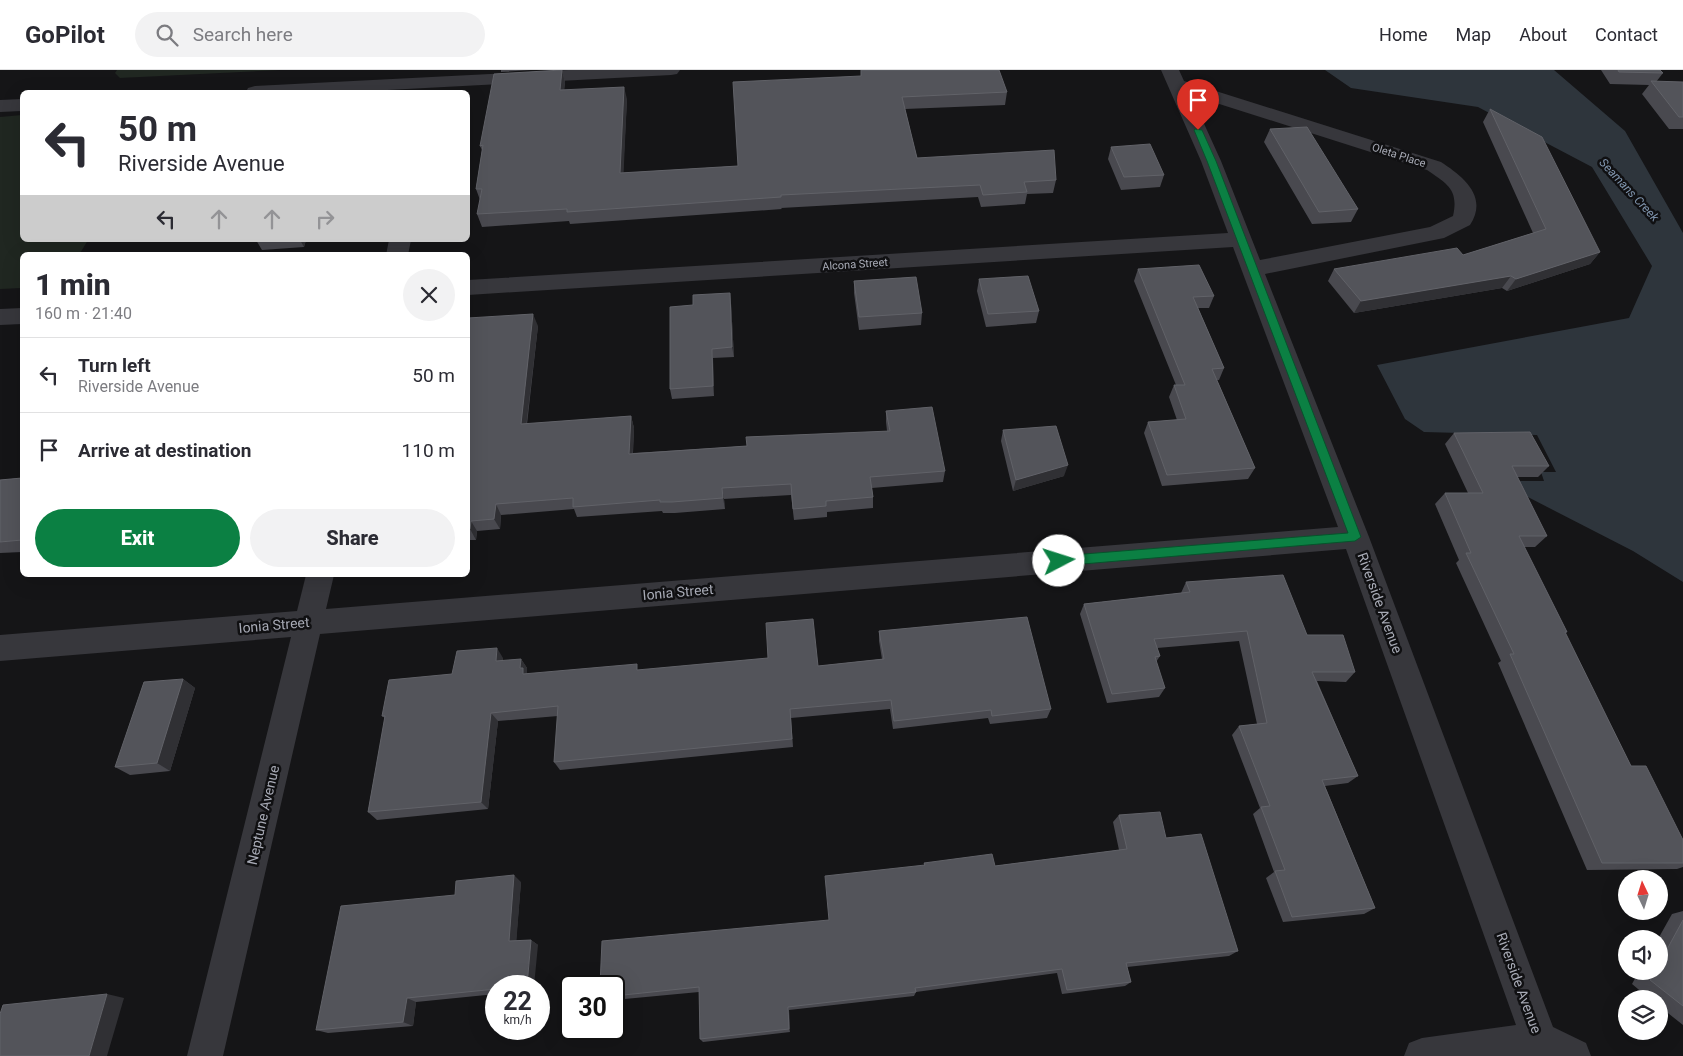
<!DOCTYPE html>
<meta charset="utf-8">
<style>
body{margin:0;font-family:Roboto,sans-serif;background:#f2f2f3;color:#2b2b33;height:100vh;display:flex;flex-direction:column;font-size:19px;white-space:nowrap}
*{box-sizing:border-box;margin:0}
p{font-size:16px;color:#7c7c81}
.icon{flex:none;width:28px;height:28px;fill:none;stroke:currentColor;stroke-width:2;stroke-linecap:round;stroke-linejoin:round}
.map{position:relative;flex:1;overflow:hidden}
.details{position:absolute;left:20px;top:182px;width:450px;height:325px;display:flex;flex-direction:column;background:#fff;border-radius:8px;box-shadow:0 5px 20px #0002}
.details>*{flex:none}
.guide{position:absolute;left:20px;top:20px;width:450px;height:152px;border-radius:8px;box-shadow:0 5px 20px #0002;background:#fff;color:#2b2b33;overflow:hidden}
.needle{width:32px;rotate:356deg}
.buttons{position:absolute;left:1618px;top:800px;display:grid;gap:10px}
.buttons a{display:grid;place-items:center;width:50px;height:50px;border-radius:50%;background:#fff;box-shadow:0 5px 20px #0002;font-size:25px}
.speed{position:absolute;left:485px;top:905px;display:flex;gap:10px;font-size:25px;font-weight:700;text-align:center}
.speed>*{display:grid;place-content:center;width:65px;height:65px;border-radius:50%;background:#fff;box-shadow:0 5px 20px #0002;line-height:1}
.speed small{font-size:12px;font-weight:400}
.speed .limit{border:2px solid #111;border-radius:8px;background:#fff;color:#111}
.pin{position:absolute;display:grid;place-items:center;width:42px;height:42px;color:#fff;margin:-51px -21px;border-radius:50% 50% 50% 0;rotate:-45deg;box-shadow:0 0 5px #0007}
.pin .icon{rotate:45deg}
.me{position:absolute;width:55px;margin:-28px;rotate:85deg;stroke-linejoin:round;filter:drop-shadow(0 0 4px #0008)}
.turn{display:flex;align-items:center;gap:18px;height:105px;padding:0 15px;font-size:22px}
.turn .icon{width:65px;height:65px;stroke-width:2.5}
.turn b{display:block;font-size:35px;line-height:42px}
.lanes{display:flex;align-items:center;height:48px;padding:0 15px;background:#0003;justify-content:center;gap:25px;direction:ltr}
.lanes .off{opacity:.35}
.round{display:grid;place-items:center;flex:none;width:52px;height:52px;border-radius:26px;background:#f2f2f3}
.summary{display:flex;align-items:center;justify-content:space-between;height:85px;padding:0 15px}
h1{font-size:30px;font-weight:800;line-height:38px}
.action{display:flex;gap:10px;margin-top:auto;padding:10px 15px}
.action a{flex:1;height:58px;border-radius:30px;background:#0b8043;color:#fff;font-size:20px;font-weight:800;line-height:58px;text-align:center}
.action a+a{background:#f2f2f3;color:#2b2b33}
ul{padding:0;list-style:none}
li{display:flex;align-items:center;gap:15px;height:75px;padding:0 15px;border-top:1px solid #e1e1e2}
li div{flex:1}
li b{display:block;font-size:19px}
li em{font-style:normal}
header{display:flex;align-items:center;gap:30px;box-sizing:border-box;height:70px;padding:0 25px;background:#fff;border-bottom:1px solid #e1e1e2}
header strong{font-size:24px}
nav{display:flex;gap:28px;margin-inline-start:auto;font-size:18px}
.search{width:350px;height:45px;background:#f2f2f3;display:flex;align-items:center;gap:12px;box-sizing:border-box;padding:0 18px;border-radius:28px;color:#7c7c81;font-size:19px}
.map>svg:first-child{display:block}
.green{fill:#202721}
.water{fill:#2e353c}
.lines{fill:none;stroke-linecap:round;stroke-linejoin:round}
.minor{fill:#37373c;fill-rule:evenodd}
.wall{fill:#49494f}
.shaded-wall{fill:#303034}
.building{fill:#53545a;stroke:#616268}
.route{fill:#0b8043;stroke:#07532c}
.labels{text-anchor:middle;stroke-width:5;stroke-linejoin:round;paint-order:stroke}
.far-street-label{font-size:11px;fill:#a8abb6;stroke:#101012}
.far-water-label{font-size:12px;font-style:italic;fill:#8196af;stroke:#101012}
.street-label{font-size:14px;fill:#a8abb6;stroke:#101012}
</style>
<header>
<strong>GoPilot</strong>
<div class="search"><svg class="icon" aria-label="search" viewBox="0 0 24 24"><circle cx="10" cy="10" r="6"/><path d="M15 15l6 6"/></svg>Search here</div>
<nav><a>Home</a><a>Map</a><a>About</a><a>Contact</a></nav>
</header>
<div class="map">
<svg width="1683" height="986" viewBox="0 0 1683 986">
<rect width="100%" height="100%" fill="#151517"/>
<path class="green" d="M117,0H280L120,8L115,3Z
M22,45V170H88L79,185H22V218L0,219V47Z"/>
<path class="water" d="M1325,0H1554L1625,61L1683,163V512L1633,481L1518,422L1506,411H1544L1541,402H1556L1537,365L1424,362L1405,349L1377,295L1629,248L1652,196L1592,97L1478,37L1351,18Z"/>
<g class="lines">
<path class="minor" d="M568,0H680L677,4L671,5L350,22H246L248,18L255,16Z
M1161,0H1179L1184,11L1441,92C1462,106 1489,126 1470,155L1444,168L1265,204L1369,467L1553,957L1586,973L1591,986H1404L1409,973L1422,968L1516,955L1346,479L320,564L223,986H187L291,567L0,591V565L297,541L306,505H334L326,539L1338,457L1233,177L468,225V210L1228,163L1201,91ZM1191,25L1427,100C1447,114 1459,119 1453,146L1430,157L1260,190L1221,91Z
M22,29V41L0,42V30Z
M389,170H411L408,185H386Z
M22,238V254L0,255V239Z"/>
</g>
<path class="wall" d="M501,0H531L501,2Z
M562,0L565,12L564,20L627,29L623,103L738,96L861,6V0L1007,22L1005,35L905,39L917,88L1056,110L1053,123L1027,124L1025,134L981,137L978,127L781,138L782,139L570,154L569,151L482,157L477,144L480,130L476,119L482,80L480,76Z
M1601,0H1660L1663,3L1656,12H1683V59H1669L1642,24L1649,15L1610,14Z
M1490,39L1600,182L1590,194L1507,221L1502,218L1354,243L1328,211L1334,199L1463,185L1533,163L1483,52Z
M1270,59L1358,139L1351,152L1312,154L1264,72Z
M1111,77L1164,105L1160,117L1121,120L1108,89Z
M256,170H306L304,177L262,180Z
M1138,199L1214,226L1209,238H1198L1224,298L1219,310H1217L1255,398L1248,409L1162,416L1144,363L1148,352L1177,350L1169,327L1174,315H1176L1134,211Z
M979,209L1039,241L1036,253L986,257L977,221Z
M854,211L922,243L921,255L859,260L854,223Z
M731,233L734,287L713,288L714,326L672,329L670,319Z
M468,248L538,256L527,354L631,346L634,358L633,383L747,376L887,361L886,352V341L945,401L943,412L872,418L873,427V438L827,442V447L794,450L791,425L724,429L725,439L675,443H663L662,441L577,447L574,439L501,445L500,459L477,461L476,470H468Z
M1003,360L1064,406L1013,421L1001,371Z
M1454,363L1549,396L1538,407H1517L1547,466L1535,477H1524L1567,562L1565,563L1631,696L1683,770V797L1677,799L1587,800L1498,593L1501,591L1456,493L1459,490L1435,434L1445,423H1468L1445,374Z
M22,408V482L0,483V410Z
M1186,512L1307,565L1355,602L1346,612L1317,611L1358,706L1348,713L1325,716L1375,838L1364,844L1283,852L1266,808L1274,802L1253,744L1260,738L1232,665L1239,656L1257,654L1239,571L1157,578L1160,586L1156,592L1165,618L1159,627L1107,633L1080,544L1084,534L1181,523Z
M879,561L1051,639L1047,648L990,654L988,648L893,659L890,639L791,648L793,677L560,700L554,692L558,646L498,651L488,739L377,750L368,742L385,648L382,646L452,604L503,588V591L521,589L527,598V604L639,600L818,596L882,589L879,571Z
M183,609L195,618L170,701L130,705L115,697Z
M1119,745L1166,768L1238,881L1229,886L1127,897L1131,912L1125,916L1062,924L1057,903L916,922L914,926L789,940L790,962L703,972L700,969L699,922L614,930V916L829,850L924,795V793L995,796L1119,780L1113,752Z
M521,812L516,871L531,870L538,875L496,916V924L416,932L413,956L328,963L316,960L455,825Z
M1683,841V955L1659,936V929H1650L1632,914L1639,901H1659V869H1658L1672,844Z"/>
<path class="shaded-wall" d="M562,0L565,12L563,32L560,20Z
M624,17L627,29L623,115L620,103Z
M300,170H306L304,177Z
M1600,182L1590,194L1507,221L1516,209Z
M1511,206L1502,218L1354,243L1361,231Z
M730,223L731,233L734,287L732,277Z
M533,244L538,256L525,366L521,354Z
M712,279L713,288L714,326L713,316Z
M631,346L634,358L632,395L629,384Z
M1068,395L1064,406L1013,421L1016,410Z
M722,418L724,429L725,439L723,428Z
M496,434L501,445L500,459L494,449Z
M471,451L477,461L476,470L470,459Z
M497,578L503,588L502,600L496,591Z
M521,589L527,598V603L529,607L523,604L520,598Z
M183,609L195,618L170,701L157,693Z
M491,643L498,651L488,739L481,732Z
M514,805L521,812L516,876L509,871Z
M531,870L538,875L534,916H527Z
M107,924L124,928L107,986H89Z
M407,928L416,932L413,956L403,952Z
M788,937L789,940L790,962L789,959Z"/>
<path class="building" d="M562,0L560,20L624,17L620,103L738,96L733,12L861,6V0H999L1007,22L902,27L917,88L1054,80L1056,110L1024,112L1027,122L983,125L980,115L781,125V127L567,142V139L477,144L482,119H476L483,75L480,76L494,4Z
M1618,0H1660L1663,3L1619,2Z
M1651,11L1683,12V47H1679Z
M1490,39L1542,67L1600,182L1516,209L1511,206L1361,231L1334,199L1457,178L1463,185L1546,159Z
M1307,57L1358,139L1319,142L1270,59Z
M1150,74L1164,105L1124,107L1111,77Z
M1199,195L1214,226L1193,227L1224,298L1212,299L1255,398L1167,405L1148,352L1186,349L1174,315H1185L1138,199Z
M1028,206L1039,241L988,244L979,209Z
M916,207L922,243L859,247L854,211Z
M730,223L732,277L712,279L713,316L670,319V237L693,235V225Z
M533,244L521,354L631,346L629,384L747,376L746,367L890,361L886,341L932,337L945,401L870,407L873,427L826,431V436L793,439L791,414L722,418L723,428L672,432H660V430L573,437V428L496,434L494,449L471,451L470,459L468,460V248Z
M1056,356L1068,395L1016,410L1003,360Z
M1530,362L1549,396H1512L1547,466H1519L1567,562H1565L1631,696H1646L1683,770V793H1602L1510,584H1514L1466,483H1471L1445,423H1483L1454,363Z
M22,408V470L0,472V410Z
M1283,505L1307,565H1343L1355,602H1312L1358,706L1322,710L1375,838L1292,847L1275,801L1285,800L1261,737L1270,736L1239,656L1267,653L1247,561L1154,569L1160,586L1155,587L1165,618L1112,624L1084,534L1190,522L1186,512Z
M1027,547L1051,639L992,646L991,640L894,651L891,630L790,639L792,669L554,692L558,636L491,643L481,732L368,742L385,646H382L389,610L452,604L457,581L497,578L496,591L521,589L520,598H523V604L637,594V600L768,588L766,553L813,549L818,596L884,589L879,561Z
M183,609L157,693L115,697L144,612Z
M1160,742L1166,768L1201,764L1238,881L1126,893L1131,912L1067,920L1062,899L915,918L916,922L788,937L789,959L700,969L699,917L614,926V916H600L602,871L829,850L825,806L925,795L924,793L992,784L995,796L1127,779L1119,745Z
M514,805L509,871L531,870L527,916H496V919L407,928L403,952L316,960L341,836L455,825L456,811Z
M1683,850V936L1650,910L1655,901H1659V894Z
M107,924L89,986H0V944L3,935Z"/>
<path class="route" d="M1195,59L1202,60L1216,91L1361,467L1355,471L1059,496L1055,494L1053,491L1055,488L1059,486L1348,463L1207,91L1194,60Z"/>
<g class="labels">
<g class="far-street-label">
<text transform="translate(1399 85) rotate(18)" y="4">Oleta Place</text>
<text transform="translate(855 194) rotate(-4)" y="4">Alcona Street</text>
</g>
<g class="far-water-label">
<text transform="translate(1629 120) rotate(47)" y="4">Seamans Creek</text>
</g>
<g class="street-label">
<text transform="translate(678 522) rotate(-5)" y="5">Ionia Street</text>
<text transform="translate(1380 533) rotate(70)" y="5">Riverside Avenue</text>
<text transform="translate(274 555) rotate(-5)" y="5">Ionia Street</text>
<text transform="translate(263 745) rotate(-77)" y="5">Neptune Avenue</text>
<text transform="translate(1519 913) rotate(70)" y="5">Riverside Avenue</text>
</g>
</g>
</svg>
<div class="buttons">
<a><svg class="needle" viewBox="-14 -14 28 28"><path d="M0-13l5 13h-10z" fill="#e53935"/><path d="M0 13l5-13h-10z" fill="#7c7c81"/></svg></a>
<a><svg class="icon" aria-label="sound" viewBox="0 0 24 24"><path d="M4 9h4l5-4v14l-5-4H4zM17 9q2 3 0 6"/></svg></a>
<a><svg class="icon" aria-label="layers" viewBox="0 0 24 24"><path d="M12 4l9 5-9 5-9-5zM3 14l9 5 9-5"/></svg></a>
</div>
<div class="speed"><div>22<small>km/h</small></div><div class="limit">30</div></div>
<div class="pin" style="left:1198px;top:60px;background:#d93025"><svg class="icon" aria-label="arrive" viewBox="0 0 24 24"><path d="M6 21V4h12l-3 4 3 4H6"/></svg></div>
<svg class="me" style="left:1059px;top:491px" viewBox="-20 -20 40 40"><circle r="19" fill="#fff"/><path d="M0-13L10 11 0 6-10 11z" fill="#0b8043"/></svg>
<div class="guide">
<div class="turn"><svg class="icon" aria-label="left" viewBox="0 0 24 24"><path d="M17 20v-9H6M10 6l-5 5 5 5"/></svg><div><b>50 m</b>Riverside Avenue</div></div>
<div class="lanes"><svg class="icon" aria-label="left" viewBox="0 0 24 24"><path d="M17 20v-9H6M10 6l-5 5 5 5"/></svg><svg class="icon off" aria-label="ahead" viewBox="0 0 24 24"><path d="M12 20V5M6 11l6-6 6 6"/></svg><svg class="icon off" aria-label="ahead" viewBox="0 0 24 24"><path d="M12 20V5M6 11l6-6 6 6"/></svg><svg class="icon off" aria-label="right" viewBox="0 0 24 24"><path d="M7 20v-9h11M14 6l5 5-5 5"/></svg></div>
</div>
<section class="details">
<div class="summary"><div><h1>1 min</h1><p>160 m · 21:40</p></div><a class="round"><svg class="icon" aria-label="close" viewBox="0 0 24 24"><path d="M6 6l12 12M18 6L6 18"/></svg></a></div>
<ul>
<li><svg class="icon" aria-label="left" viewBox="0 0 24 24"><path d="M17 20v-9H6M10 6l-5 5 5 5"/></svg><div><b>Turn left</b><p>Riverside Avenue</p></div><em>50 m</em></li>
<li><svg class="icon" aria-label="arrive" viewBox="0 0 24 24"><path d="M6 21V4h12l-3 4 3 4H6"/></svg><div><b>Arrive at destination</b></div><em>110 m</em></li>
</ul>
<div class="action"><a>Exit</a><a>Share</a></div>
</section>
</div>
